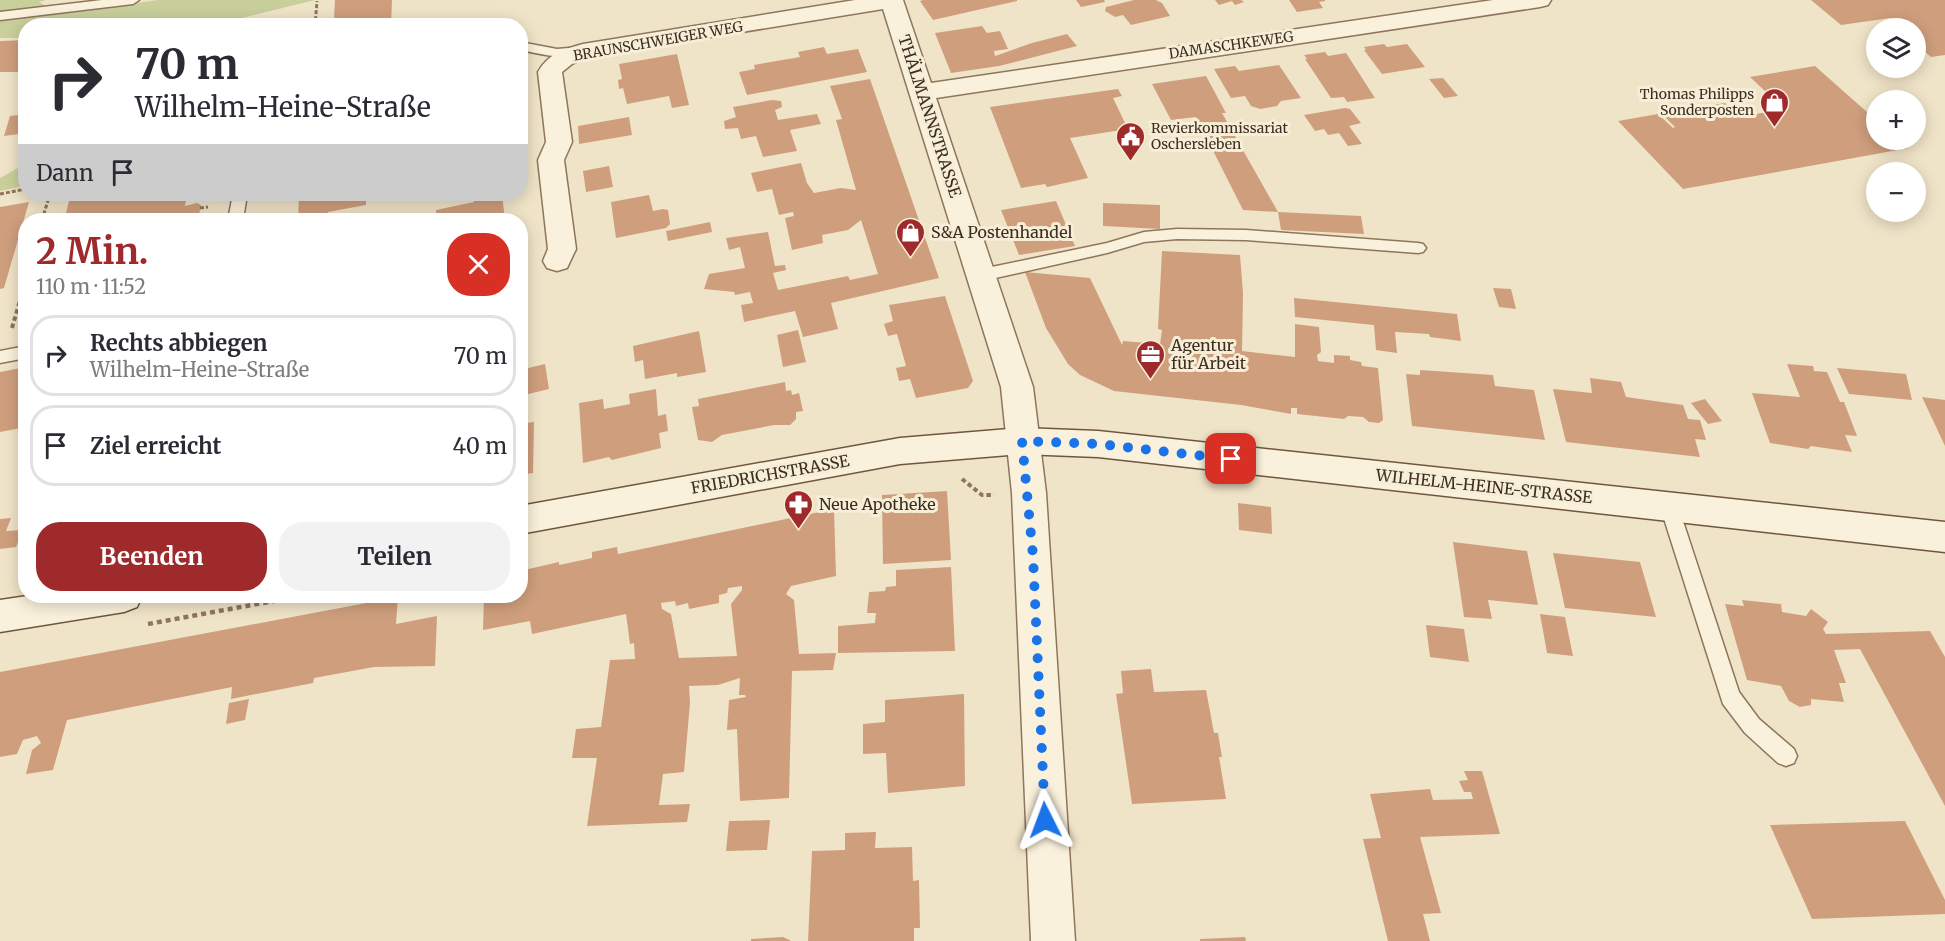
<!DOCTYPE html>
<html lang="de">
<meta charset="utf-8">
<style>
body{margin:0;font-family:Merriweather,serif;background:#f2f2f3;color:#2b2b33;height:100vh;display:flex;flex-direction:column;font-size:22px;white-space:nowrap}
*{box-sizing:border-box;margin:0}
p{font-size:20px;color:#7c7c81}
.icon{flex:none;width:33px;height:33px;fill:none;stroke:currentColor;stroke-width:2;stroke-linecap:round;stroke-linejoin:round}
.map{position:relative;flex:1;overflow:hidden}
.drawer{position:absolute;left:18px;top:213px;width:510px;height:390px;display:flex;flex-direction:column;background:#fff;border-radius:24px;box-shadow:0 3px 15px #0003}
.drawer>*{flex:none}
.banner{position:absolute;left:18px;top:18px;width:510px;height:183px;border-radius:24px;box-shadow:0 3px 15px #0003;background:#fff;color:#2b2b33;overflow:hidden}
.buttons{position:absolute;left:1866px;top:18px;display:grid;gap:12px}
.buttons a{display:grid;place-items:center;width:60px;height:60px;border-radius:50%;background:#fff;box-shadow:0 3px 15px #0003;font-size:30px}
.pin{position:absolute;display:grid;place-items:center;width:51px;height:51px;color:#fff;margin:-26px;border-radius:12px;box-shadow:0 3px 9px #0006}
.me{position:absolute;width:66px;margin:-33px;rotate:357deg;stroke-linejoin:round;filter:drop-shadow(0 0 4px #0008)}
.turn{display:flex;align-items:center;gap:21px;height:126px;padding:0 18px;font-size:27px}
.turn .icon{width:78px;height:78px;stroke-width:2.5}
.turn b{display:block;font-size:42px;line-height:51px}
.then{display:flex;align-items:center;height:57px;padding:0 18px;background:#0003;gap:12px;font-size:22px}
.round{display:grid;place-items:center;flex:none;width:63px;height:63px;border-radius:24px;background:#f2f2f3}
.headline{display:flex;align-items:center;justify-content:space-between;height:102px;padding:0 18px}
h1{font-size:36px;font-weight:700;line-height:45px;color:#9e2a2b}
.cta{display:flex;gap:12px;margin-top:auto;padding:12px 18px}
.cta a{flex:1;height:69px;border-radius:24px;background:#9e2a2b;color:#fff;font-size:24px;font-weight:700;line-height:69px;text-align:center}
.cta a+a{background:#f2f2f3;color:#2b2b33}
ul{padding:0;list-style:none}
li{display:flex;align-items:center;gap:18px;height:81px;margin:0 12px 9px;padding:0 6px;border:3px solid #e1e1e2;border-radius:24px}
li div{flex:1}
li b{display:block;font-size:22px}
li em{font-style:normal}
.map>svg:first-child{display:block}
.green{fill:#c9cf9b}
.building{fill:#cf9f7d;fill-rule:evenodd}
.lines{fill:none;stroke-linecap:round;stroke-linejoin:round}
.lane-casing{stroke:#8d765c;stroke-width:3}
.street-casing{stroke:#8d765c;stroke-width:3}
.secondary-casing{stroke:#6f573f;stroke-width:3}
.path-far2{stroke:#8d765c;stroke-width:3;stroke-dasharray:4 2;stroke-linecap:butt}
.path-far1{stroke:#8d765c;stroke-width:4;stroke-dasharray:4.5 3;stroke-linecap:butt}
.path{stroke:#8d765c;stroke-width:4.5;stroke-dasharray:5 4;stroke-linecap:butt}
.lane{fill:#faf1dc;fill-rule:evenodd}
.street{fill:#faf1dc;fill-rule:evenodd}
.secondary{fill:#faf1dc;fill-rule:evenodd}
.route{stroke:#1a73e8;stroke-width:10;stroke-dasharray:0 18}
.labels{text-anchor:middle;stroke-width:6;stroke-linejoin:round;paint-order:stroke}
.far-street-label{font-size:14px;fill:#3d2e20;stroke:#f7eed8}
.far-poi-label{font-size:14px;fill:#3d2e20;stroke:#f7eed8;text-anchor:end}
.street-label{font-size:16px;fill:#3d2e20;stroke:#f7eed8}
.poi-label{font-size:16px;fill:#3d2e20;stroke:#f7eed8;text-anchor:start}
</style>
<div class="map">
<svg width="1945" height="941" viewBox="0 0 1945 941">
<rect width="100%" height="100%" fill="#f0e4c8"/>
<path class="green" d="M0,0H46L39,2L49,8L47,15L158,0H315L214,25L26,26L25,38H0Z
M25,164V186L0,191V178Z"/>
<path class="building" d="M335,0H392L391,26H329V20L334,19Z
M923,0H1017V1L933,20L920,1Z
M1076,0H1104L1105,2L1081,7Z
M1134,0H1156L1162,3L1170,16L1131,25L1123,15L1115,17L1105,11L1106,7Z
M1215,0H1241L1244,2L1235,5L1232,1L1219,5Z
M1289,0H1325V1L1319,2L1323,8L1297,12Z
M1811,0H1945V55L1931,57L1916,44V28H1904L1890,18L1841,25Z
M982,26L987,33L1000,31L1008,49L994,51L995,56L1032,43L1067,34L1077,46L999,66L951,73L935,33Z
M26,40V72H0V41Z
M1384,44L1387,47L1407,44L1425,67L1382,74L1364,50H1366L1364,47Z
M824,47L827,54L858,49L867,72L747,95L739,72L755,69L754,65L800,57L798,52Z
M1325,52L1328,56L1346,53L1375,98L1347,102L1344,97L1331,98L1305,59H1307L1304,55Z
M677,54L689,105L672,108L669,96L627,104L623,88L619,89L618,80L622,79L619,64Z
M1279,65L1301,98L1281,101L1277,106L1260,109L1251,106L1245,96L1231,98L1214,69L1235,66L1239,71Z
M1815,66L1876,120V140H1899L1909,148L1683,189L1618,121L1658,114L1673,128L1675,127L1662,114L1725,103L1739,117L1784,109L1750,77Z
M1206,76L1226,113H1222L1278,212L1361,216L1364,234L1281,230L1278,212L1243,210L1196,117L1171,120L1152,84Z
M1443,78L1458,96L1444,98L1429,79Z
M870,79L939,278L831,303L838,329L803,337L795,311L744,322L741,305L753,303L750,292L735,295L734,292L704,289L709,274L745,268L740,247L729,250L726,238L768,232L775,266L785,265L786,270L773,273L778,290L848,276L850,280L878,274L861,220L848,230L822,235L823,243L792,250L785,218L794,216L793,212L779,215L772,189L757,192L751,173L801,163L807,183L814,193L841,188L856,190L836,120L842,119L830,86Z
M1118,89L1122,96L1113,98L1128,129L1070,138L1088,178L1047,187L1045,184L1021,188L990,107Z
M772,100L781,101L782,107L775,110L778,120L817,114L821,124L790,130L797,151L763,157L756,136L741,139L738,128L725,129L724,121L736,117L733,107Z
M1345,108L1350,109L1361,123L1349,126L1362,144L1348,146L1339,133L1328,135L1324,129L1315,131L1304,115Z
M26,114V133L4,136L10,116Z
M629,117L632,135L579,144L578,126Z
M609,166L613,187L586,192L583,171Z
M71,194H187L185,206L197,203L201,205L199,215L187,220H64Z
M299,194H366V205L328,212L327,220H298Z
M474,194H502L505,220H437L436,210L474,202Z
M649,195L653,211L663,209L668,210L670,224L666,228L616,238L611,202Z
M1056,201L1075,246L1019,255L1001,210Z
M29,202L4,288L0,289V207Z
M1103,203L1160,205V229L1103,226Z
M710,222L712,232L668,241L666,231Z
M1162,251L1240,255L1243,293L1242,351L1295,357V324L1319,327L1321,352L1317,355L1318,361L1334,363V355L1350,356V360L1361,362L1362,366L1378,368L1383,420L1379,423L1369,422L1363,417L1348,416L1344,419L1297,414V408H1291V414L1241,405L1114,391L1080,375L1068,364L1046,328L1025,272L1090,278L1122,345L1123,341L1160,344L1162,330L1158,329Z
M1493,288L1511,289L1516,309L1499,307Z
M945,296L973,381L968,388L916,398L910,379L899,381L896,368L906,366L897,334L888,336L884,324L893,321L889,305Z
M1294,298L1457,314L1461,341L1430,337L1429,334L1395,332L1397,353L1376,350L1374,325L1295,317Z
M798,330L806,362L783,367L777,335Z
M699,331L706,372L677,377V373L645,379L643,360L635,362L633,346Z
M545,364L549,389L520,396V370Z
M1787,364L1813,366L1814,371L1827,372L1840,402H1844L1857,436L1845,435L1852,452L1811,446L1808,449L1770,443L1752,393L1800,397Z
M26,367V427L0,432V372Z
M1837,368L1906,374L1912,400L1849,394Z
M1420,370L1493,375L1495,386L1534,390L1545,440L1412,426L1406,374L1420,375Z
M1590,378L1621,382L1626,397L1683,405L1688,419L1700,420L1706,440L1695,439L1700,457L1566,442L1553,389L1592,393Z
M785,382L786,391L791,390L792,395L799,393L803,411L796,412V419L790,425H774L722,435L712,442L698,440L692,407L699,406L698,399Z
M656,389L658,416L666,414L668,431L659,433L661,448L612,460L609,457L583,463L579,403L603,399L604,409L630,404L629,394Z
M1922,397L1945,400V446Z
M1705,399L1722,421L1708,424L1691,403Z
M534,422L533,473L520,475V424Z
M947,491L951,560L883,564L882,495Z
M1238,503L1271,507L1272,534L1239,530Z
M834,509L836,576L791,586L786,594L794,600L799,654L836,653L833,670L792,671L789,798L740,801L737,729L727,730L729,700L746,697L745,695H739L740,678L718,685L689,686L690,703L684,772L663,774L659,805L690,804L687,822L587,826L597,758H572L576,729L601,727L610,660L635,659L634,643L630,644L626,614L532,634L530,621L483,630L484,596H520V571L559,562V565L592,558V552L617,547L618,554ZM742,586V590L731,604L737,656L679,658L671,614L662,609L661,603L675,601L676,606L688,603L689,609L719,603V595L727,593L728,588Z
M11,518L6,531L23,530L16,547L0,549V519Z
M1453,542L1527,551L1538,605L1488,600L1492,619L1464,617Z
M1553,553L1640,562L1656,617L1565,608Z
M951,567L955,651L838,653V626L875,623L876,613H867L869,592L885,591L886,587L896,586V570Z
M398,597L396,624L437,616L435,666L374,667L314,678L313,683L231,699L232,687L67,720L53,770L26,774L32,750L41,743L37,736L23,740L17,754L0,757V672Z
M1742,600L1781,604L1782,612L1806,616L1811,609L1828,622L1823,629L1826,634L1930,631L1945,657V806L1860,649L1834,650L1846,683H1839L1844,702L1811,699V705L1800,707L1789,701L1781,686L1747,680L1725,604L1744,606Z
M1540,614L1565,617L1573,656L1547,653Z
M1426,625L1464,629L1469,662L1430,657Z
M1151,669L1154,692L1206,690L1214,733H1218L1222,757H1219L1226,799L1132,804L1116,694L1123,693L1121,671Z
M964,694L965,786L888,793L886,753L863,754V724L885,722V700Z
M249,699L245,720L226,724L229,703Z
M1464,771H1482L1500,834L1420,837L1441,913L1423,914L1430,941H1388L1363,839L1381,838L1370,794L1430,789L1433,800L1473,799L1471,792H1464L1459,781L1468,780Z
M770,820L767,850L726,851L729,821Z
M1905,821L1945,900V914L1812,919L1770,825Z
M876,832L875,848L912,847L913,881L919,880L920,928H914V941H808L812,851L845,850V833Z
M783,937L791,941H751V939Z
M1245,937L1246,941H1200V939Z"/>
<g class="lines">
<defs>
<path id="lane" d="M102,0H139L133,4L0,20V12Z
M520,42L557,49L581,47L588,51C574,63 537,53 520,50Z
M233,194H247L243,220H228Z
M1177,229L1246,230L1418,243L1423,244L1426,248L1423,252L1418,253L1246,240L1177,239L1144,242L1107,253L982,281L976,279L974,275L976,271L982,269L1107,243L1144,232Z
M26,346V358L0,363V351Z
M1669,498L1676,501L1678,506L1739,692L1759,719L1794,749L1797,756L1794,763L1786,766L1778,763L1745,733L1723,704L1660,506L1662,501Z"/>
<path id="street" d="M855,0H903L931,83L1493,0H1551L1548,5L1540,7L936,98L1033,387L1046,493L1075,941H1031L1012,493L1001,387L883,9L588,57L572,64L562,72L572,142L564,160L576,249L567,268L557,271L547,268L543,261L548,249L538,160L546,142L538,72C548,54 564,49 583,44Z"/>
<path id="secondary" d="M1022,428L1098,431L1945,522V552L1098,457L1022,454L900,464L520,534V506L900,438Z
M27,596H142L137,607L124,612L0,632V600Z"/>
</defs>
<use href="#lane" class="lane-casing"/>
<use href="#street" class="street-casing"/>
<use href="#secondary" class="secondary-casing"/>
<path class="path-far2" d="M315,26L317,1
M320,26L329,24
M0,194L26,189
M200,208L208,207
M42,220L50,194"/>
<path class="path-far1" d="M12,328L26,280
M962,479L982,495H994"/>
<path class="path" d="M148,624L301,596"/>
<use href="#lane" class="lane"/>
<use href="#street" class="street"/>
<use href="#secondary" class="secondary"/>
</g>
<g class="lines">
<path class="route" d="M1045,820L1033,556L1022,441L1098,444L1231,459"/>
</g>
<defs>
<symbol id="shop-pin" viewBox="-11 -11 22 30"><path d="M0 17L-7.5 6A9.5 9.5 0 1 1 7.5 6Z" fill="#9e2a2b" stroke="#f7eed8"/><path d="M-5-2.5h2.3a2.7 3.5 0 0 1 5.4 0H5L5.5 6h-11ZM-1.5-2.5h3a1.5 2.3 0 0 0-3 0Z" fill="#fff"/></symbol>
<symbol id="civic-pin" viewBox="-11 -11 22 30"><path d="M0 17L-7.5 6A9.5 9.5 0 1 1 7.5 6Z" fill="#9e2a2b" stroke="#f7eed8"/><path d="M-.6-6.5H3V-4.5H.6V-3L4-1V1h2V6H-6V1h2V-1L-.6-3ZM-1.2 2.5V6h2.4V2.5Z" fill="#fff"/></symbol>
<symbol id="office-pin" viewBox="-11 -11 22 30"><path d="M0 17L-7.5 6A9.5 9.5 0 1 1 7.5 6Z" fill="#9e2a2b" stroke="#f7eed8"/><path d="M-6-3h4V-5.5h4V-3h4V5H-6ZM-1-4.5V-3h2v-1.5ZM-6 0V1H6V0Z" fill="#fff"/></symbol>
<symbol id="pharmacy-pin" viewBox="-11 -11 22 30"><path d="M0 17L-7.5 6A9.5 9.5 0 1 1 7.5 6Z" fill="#9e2a2b" stroke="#f7eed8"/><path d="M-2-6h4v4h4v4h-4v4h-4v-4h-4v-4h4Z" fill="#fff"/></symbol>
</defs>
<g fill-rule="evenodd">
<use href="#shop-pin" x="1758" y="86" width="33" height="45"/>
<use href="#civic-pin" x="1114" y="120" width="33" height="45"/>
<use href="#shop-pin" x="894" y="216" width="33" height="45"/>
<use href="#office-pin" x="1134" y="338" width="33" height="45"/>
<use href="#pharmacy-pin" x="782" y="488" width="33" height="45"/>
</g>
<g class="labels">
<g class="far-street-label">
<text transform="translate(658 41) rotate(-10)" y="5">BRAUNSCHWEIGER WEG</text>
<text transform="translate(1231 45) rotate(-8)" y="5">DAMASCHKEWEG</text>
</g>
<g class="far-poi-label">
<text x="1754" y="99">Thomas Philipps<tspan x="1754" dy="16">Sonderposten</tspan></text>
<text x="1151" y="133" text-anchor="start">Revierkommissariat<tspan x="1151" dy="16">Oschersleben</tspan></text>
</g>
<g class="street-label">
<text transform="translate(930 116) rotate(72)" y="6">THÄLMANNSTRASSE</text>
<text transform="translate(770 474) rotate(-10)" y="6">FRIEDRICHSTRASSE</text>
<text transform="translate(1484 486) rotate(6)" y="6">WILHELM-HEINE-STRASSE</text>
</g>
<g class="poi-label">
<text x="931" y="238">S&amp;A Postenhandel</text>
<text x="1171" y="351">Agentur<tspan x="1171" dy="18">für Arbeit</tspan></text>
<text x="819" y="510">Neue Apotheke</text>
</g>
</g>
</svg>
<div class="buttons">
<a><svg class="icon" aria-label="layers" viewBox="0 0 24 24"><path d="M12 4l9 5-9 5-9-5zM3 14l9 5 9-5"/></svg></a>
<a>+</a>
<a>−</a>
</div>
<div class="pin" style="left:1231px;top:459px;background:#d93025"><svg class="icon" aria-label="arrive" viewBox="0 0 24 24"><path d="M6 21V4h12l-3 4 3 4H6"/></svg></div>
<svg class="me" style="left:1045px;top:820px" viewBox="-20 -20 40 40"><path d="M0-17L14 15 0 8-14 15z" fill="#1a73e8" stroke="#fff" stroke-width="4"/></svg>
<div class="banner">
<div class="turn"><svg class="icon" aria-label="right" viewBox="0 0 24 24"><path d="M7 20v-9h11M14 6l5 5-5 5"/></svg><div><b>70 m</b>Wilhelm-Heine-Straße</div></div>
<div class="then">Dann<svg class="icon" aria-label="arrive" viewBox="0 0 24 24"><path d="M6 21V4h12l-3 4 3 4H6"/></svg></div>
</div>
<section class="drawer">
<div class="headline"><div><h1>2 Min.</h1><p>110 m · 11:52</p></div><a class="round" style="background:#d93025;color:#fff"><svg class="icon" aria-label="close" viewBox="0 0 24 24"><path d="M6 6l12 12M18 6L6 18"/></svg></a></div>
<ul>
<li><svg class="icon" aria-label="right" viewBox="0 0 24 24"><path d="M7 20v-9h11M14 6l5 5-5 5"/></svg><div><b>Rechts abbiegen</b><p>Wilhelm-Heine-Straße</p></div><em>70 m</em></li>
<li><svg class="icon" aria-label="arrive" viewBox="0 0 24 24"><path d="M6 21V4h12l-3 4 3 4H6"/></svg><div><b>Ziel erreicht</b></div><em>40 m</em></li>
</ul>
<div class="cta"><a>Beenden</a><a>Teilen</a></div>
</section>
</div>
